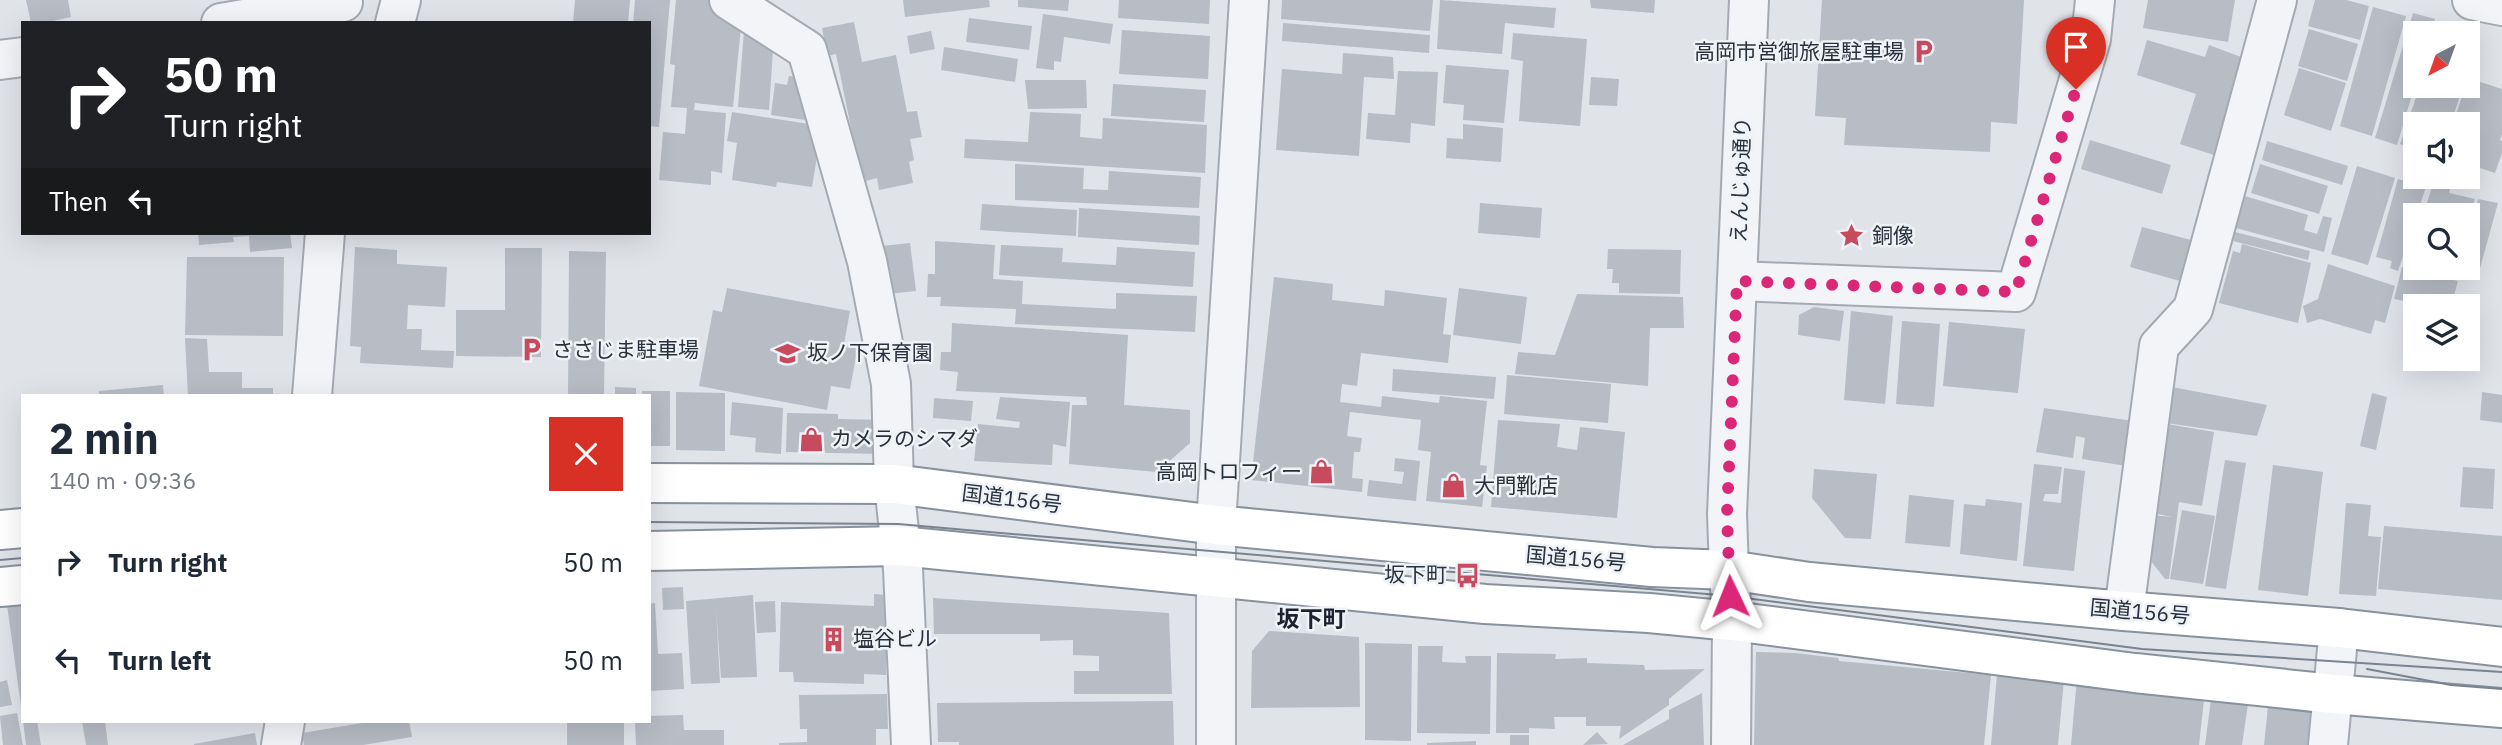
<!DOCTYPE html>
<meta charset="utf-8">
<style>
body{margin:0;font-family:"IBM Plex Sans","Noto Sans JP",sans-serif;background:#f6f6f7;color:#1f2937;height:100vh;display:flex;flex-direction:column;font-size:26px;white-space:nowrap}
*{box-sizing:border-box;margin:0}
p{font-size:23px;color:#747a83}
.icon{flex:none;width:38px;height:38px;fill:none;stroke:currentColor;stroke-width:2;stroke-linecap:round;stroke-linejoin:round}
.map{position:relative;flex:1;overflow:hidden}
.panel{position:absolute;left:21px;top:394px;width:630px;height:329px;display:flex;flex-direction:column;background:#fff;border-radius:0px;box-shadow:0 7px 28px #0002}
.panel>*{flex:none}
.hud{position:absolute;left:21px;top:21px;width:630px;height:214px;border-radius:0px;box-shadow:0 7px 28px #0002;background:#202124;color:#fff;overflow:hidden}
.needle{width:46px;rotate:221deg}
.tools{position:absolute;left:2403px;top:21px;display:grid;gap:14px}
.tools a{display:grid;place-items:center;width:77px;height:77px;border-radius:0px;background:#fff;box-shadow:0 7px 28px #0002;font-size:35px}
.pin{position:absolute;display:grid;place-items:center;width:60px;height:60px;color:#fff;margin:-72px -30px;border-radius:50% 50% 50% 0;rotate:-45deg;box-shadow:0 0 7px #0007}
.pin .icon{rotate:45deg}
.me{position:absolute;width:77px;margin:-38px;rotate:358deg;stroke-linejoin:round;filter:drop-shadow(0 0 5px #0008)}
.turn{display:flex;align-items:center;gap:24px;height:147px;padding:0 28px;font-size:32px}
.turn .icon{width:91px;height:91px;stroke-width:2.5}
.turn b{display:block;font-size:49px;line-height:60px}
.then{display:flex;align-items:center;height:66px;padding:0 28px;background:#0003;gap:14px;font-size:26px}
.round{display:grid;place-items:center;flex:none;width:74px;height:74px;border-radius:0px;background:#f6f6f7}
.headline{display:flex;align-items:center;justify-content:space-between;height:119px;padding:0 28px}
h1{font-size:42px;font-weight:700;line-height:52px}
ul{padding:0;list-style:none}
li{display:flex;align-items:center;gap:21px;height:98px;padding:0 28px}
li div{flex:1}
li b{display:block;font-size:26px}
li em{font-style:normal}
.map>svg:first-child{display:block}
.building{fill:#b7bcc5}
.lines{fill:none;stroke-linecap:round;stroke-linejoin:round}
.minor-casing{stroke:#a5aab2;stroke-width:42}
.tertiary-casing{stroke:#a5aab2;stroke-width:42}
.trunk-casing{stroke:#88919e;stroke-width:42}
.minor{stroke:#f2f4f7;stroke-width:38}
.tertiary{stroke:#f2f4f7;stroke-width:38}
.trunk{stroke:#fff;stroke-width:38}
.tram{stroke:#7a8391;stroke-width:2}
.route{stroke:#db2777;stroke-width:12;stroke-dasharray:0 21.6}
.labels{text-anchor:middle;stroke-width:5;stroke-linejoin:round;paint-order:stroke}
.poi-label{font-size:21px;fill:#29313f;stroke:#eff2f6;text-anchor:start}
.street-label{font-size:21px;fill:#29313f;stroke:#eff2f6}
.neighbourhood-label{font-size:23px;font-weight:bold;fill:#1b2230;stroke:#eff2f6}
</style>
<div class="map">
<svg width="2502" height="745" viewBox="0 0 2502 745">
<rect width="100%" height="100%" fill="#e0e3e8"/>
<path class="building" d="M26,0H68L71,17L44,23H31Z
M575,0H630L628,23H573Z
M635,0H670L659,127L649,126V23H633Z
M676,0H712L742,17L733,107L695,103L694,110L726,113L722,173L711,171V185L659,180L663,132L685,134L687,108L671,107L675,65L670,64Z
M903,0H989L990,7L905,17Z
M1018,0H1069L1068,11L1018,7Z
M1119,0H1210L1209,24L1118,18Z
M1282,0H1433L1430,31L1281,19Z
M1440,0L1556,8L1554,28L1505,23L1502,54L1437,49Z
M1590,0H1655L1654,13L1591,8Z
M1822,0H2024L2017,124L1991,122L1990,152L1844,145L1846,118L1815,116Z
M2148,0H2235L2228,42L2143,28Z
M2315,0H2346L2369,6L2360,40L2308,26Z
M2373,7L2406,16L2372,136L2340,126Z
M2413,13L2435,19L2431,33H2415V85L2397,145L2375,138Z
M1043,14L1113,24L1110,44L1064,37L1061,62L1054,61V70L1036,68Z
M969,18L1032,26L1029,50L966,42Z
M854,22L862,62L896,55L907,112L917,111L922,137L910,139L914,160L909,162L913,183L879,190L877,178L862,182L836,54L827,56L822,28Z
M1283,23L1430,35L1429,53L1282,41Z
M2309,29L2358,44L2347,81L2298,66Z
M1122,30L1210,36L1208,79L1119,74Z
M744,31L774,35L769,110L738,107Z
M931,31L935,49L910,54L907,36Z
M1513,33L1587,39L1580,126L1519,121L1523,61L1511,59Z
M2147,40L2205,57L2209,45L2249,60L2217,156L2180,144L2196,94L2137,75Z
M944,47L1018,59L1015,82L941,70Z
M1343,53L1393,57L1394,79L1364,77L1359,156L1276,150L1282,69L1342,74Z
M1446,65L1509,70L1504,123L1463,120L1464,105L1443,103Z
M2299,68L2346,83L2331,131L2284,115Z
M1398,71L1438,72L1435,126L1411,123L1410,143L1366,139L1368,113L1395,115Z
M789,76L813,78L819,122L771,115L775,83L787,85Z
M1591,77L1619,79L1617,106L1589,105Z
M2468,78L2502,89V134L2500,140L2502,141V153L2495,173L2468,164V124H2453Z
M1025,80H1086L1087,108L1028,109Z
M1113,84L1206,90L1204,122L1111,116Z
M2420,86H2442L2461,92L2451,124H2415V149L2400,144Z
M732,112L822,126L812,187L777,182L776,187L732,180L737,143L727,141Z
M1030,112L1081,114L1080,137L1102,139L1103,118L1207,125L1205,173L964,158L965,139L1028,142Z
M1463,124L1503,128L1501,162L1446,158L1447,138L1463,139Z
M2090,140L2171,165L2162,194L2081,169Z
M2267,141L2348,166L2342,185L2262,160Z
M1015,164L1084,168L1083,189L1108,190L1109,171L1201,177L1199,208L1015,200Z
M2260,164L2328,186L2319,214L2251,193Z
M2357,166L2395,178L2368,265L2331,254Z
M2398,179L2426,187L2398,271L2390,268L2392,261L2376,257Z
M2433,184L2450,189L2449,193L2475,199L2468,223V215H2423Z
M2245,196L2308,215L2304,230L2317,234L2323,216L2332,218L2324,252L2236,228Z
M2478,199L2498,203L2477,279L2458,274L2460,268H2468V238Z
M1480,203L1542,208L1540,238L1478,233Z
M982,204L1077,210L1076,236L980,230Z
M1079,208L1200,216L1199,245L1078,237Z
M2142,227L2191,240L2180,281L2130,267Z
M2235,232L2310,251L2308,260L2233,241Z
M198,233H290L292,248L250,252L249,236L233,237L234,242L199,245Z
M935,241L995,245L993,279L1023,281L1022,304L1116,309V293L1197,296L1195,332L1015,324L1016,309L940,306L941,297H927L928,274H935Z
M910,243L916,291L887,294L882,246Z
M2242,244L2311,263L2298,323L2219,303L2233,251L2240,253Z
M1001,245L1063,248L1062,262L1116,265L1117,247L1195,252L1193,287L999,275Z
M355,247L397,250V264L447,267L445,307L408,305L407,329H422L421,350L454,351L453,368L360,363L361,347L350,346Z
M2414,247L2415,268H2456L2454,275L2428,269L2425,274L2458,281L2451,306H2429L2394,299L2402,267L2408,269Z
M505,248H542L541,357L456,356V310H505Z
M1608,249L1681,250L1680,294L1619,293V283H1612L1613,269H1607Z
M569,251L606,252L604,396H568Z
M187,257H284L283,336L185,335Z
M2328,264L2395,286L2385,323L2375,320L2371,334L2320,319L2307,323L2303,306L2318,299Z
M1274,277L1333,284L1332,300L1384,306L1385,290L1447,298L1443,334L1451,335L1448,363L1361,353L1357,386L1342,384L1340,402L1381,407L1382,396L1439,403L1440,396L1487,401L1480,465L1487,466L1482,507L1426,501L1431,452L1418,450L1421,420L1350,412L1347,436L1362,438L1360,452H1354L1352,478L1363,479L1362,492L1251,480Z
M727,288L850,311L844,344L858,346L850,389L831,386L827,410L699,386L713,310L722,312Z
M1459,288L1527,297L1521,344L1453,335Z
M1577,294L1683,297L1684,328H1650L1648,386L1515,374L1518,352L1555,355Z
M1814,307L1844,311L1840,341L1798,335L1799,315Z
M1851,311L1893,316L1885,404L1844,400Z
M1902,321L1940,324L1934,407L1896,404Z
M1949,322L2025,329L2018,393L1943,386Z
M952,323L1128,335L1124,405L1190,410V443L1157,472L1069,464L1072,405H1087L1086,397L956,391L958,372L940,370L941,352H951Z
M185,338L207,339L209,372H242V388H273V396H188Z
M1393,369L1496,377L1494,399L1392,391Z
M1507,375L1611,384L1608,423L1504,414Z
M163,385L164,396H99V391Z
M615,387L636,388V396H615Z
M2172,387L2267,405L2257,436L2166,423Z
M642,391H670V446H649V396H642Z
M676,392L725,393V451L676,450Z
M2482,392L2502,395V423L2480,420Z
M2372,393L2387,397L2376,450L2360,446Z
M1000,397L1070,402L1066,447L1053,444L1052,465L974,461L978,424L1019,428L1020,422L996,419Z
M934,398L973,401L971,421L933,418Z
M732,402L783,408L781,454L755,452L756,438L730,435Z
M2044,408L2133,421L2127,466L2082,459L2085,438L2076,436L2073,458L2036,452Z
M787,413L838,414V419L884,420V454L786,452Z
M1498,420L1560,424L1557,447L1577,450L1580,427L1625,432L1617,518L1491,507Z
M2167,424L2214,432L2202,506L2179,502L2169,579H2165L2147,556L2152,515L2173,517L2152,513Z
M1395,458L1420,461L1416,501L1367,496L1369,480L1402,484L1404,472L1394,471Z
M2225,460L2246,463L2226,589L2205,586Z
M2034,464L2062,467L2058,494H2045L2043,501L2061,503L2064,468L2085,471L2074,571L2023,566Z
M2273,465L2323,472L2308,596L2258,590Z
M2463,467L2495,469L2493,509L2460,507Z
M1814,469L1877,474L1871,539L1845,538L1812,498Z
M1909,495L1954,500L1950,547L1905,543Z
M1986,499L2022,503L2017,561L1960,554L1964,504L1985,506Z
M2346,503L2371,505L2368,536L2381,537L2376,596L2339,594Z
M2182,510L2215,516L2203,584L2170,579Z
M2384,526L2502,536V600L2378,589Z
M683,587L684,609L663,610L662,588Z
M874,594L888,595L886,675L864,674V684L794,682L793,672H779L781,602L874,606Z
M753,595L757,677L721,678L716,609L720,683L691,684L686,601Z
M23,596V706H21L6,598Z
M933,598L1169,613L1172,694H1074V671H1099V656L1073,655V640L1040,641V634H934Z
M775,601L776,632L757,633L755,602Z
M655,603L658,654L682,653L684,689L649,691V604Z
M1269,631L1359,637L1360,707L1251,708L1252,651Z
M1365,643L1412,644L1411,741L1365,740Z
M1418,646H1443L1442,662L1466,663L1465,656H1491L1490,734L1417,733Z
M1756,652L1795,653L1838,658L1839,661L1991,675L1984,745H1754Z
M1497,653L1556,654L1555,659L1587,658V663L1644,665L1645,670L1705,669L1669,699V705L1619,739L1621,726H1586V717H1554L1555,729L1529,728V733H1496Z
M1997,674L2064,679L2058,745H1991Z
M2077,678L2204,700L2199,745H2071Z
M7,680L12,705L0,707V682Z
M2212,692L2249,697L2242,745H2205Z
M1702,693L1704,745H1623L1669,719V710Z
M887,694L888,729H876V745H779V743L807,742V729H800L799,695Z
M2269,697L2322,701L2318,745H2264Z
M1173,701L1174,745H959V742H938L937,703Z
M17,713L23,745H3L0,716Z
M683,715L684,730H724V745H636L635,721H649V716Z
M23,721H37L41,745H26Z
M82,721H105L108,745H86Z
M374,721H409L412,737L363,745H304L302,733Z
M567,721H624V745H567Z
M1597,732L1608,744L1583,745Z
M255,733L257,745H194V744Z
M1510,735H1529V745H1510Z
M1476,741V745H1427V743Z"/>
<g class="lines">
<defs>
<path id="minor" d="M729,0L807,50L867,261L891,384L894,484L903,569L911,745
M2472,0L2502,6
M221,23L343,2
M395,23L401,0
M0,60L23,57
M1737,281L2016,292L2091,39L2095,0
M312,396L325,233
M1729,570L1732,621L1731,745
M2124,611L2159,346L2193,309L2277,0
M281,745L285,721
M1216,745V525L1249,0
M2328,745L2339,628"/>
<path id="tertiary" d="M1729,570L1727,514L1749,0"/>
<path id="trunk" d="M649,483L894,484L1216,525L1652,567L1729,570L1809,582L2124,611L2339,628L2502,647
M0,530L23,528
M649,551L900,546L1485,604L1649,613L1732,621L2135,673L2333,694L2502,708
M0,587L23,585"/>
</defs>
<use href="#minor" class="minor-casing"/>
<use href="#tertiary" class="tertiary-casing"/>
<use href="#trunk" class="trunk-casing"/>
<use href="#minor" class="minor"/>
<use href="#tertiary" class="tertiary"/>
<use href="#trunk" class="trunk"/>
<path class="tram" d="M649,522L898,524L1730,596L2142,649L2502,672
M0,560L23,558
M2367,669L2451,685L2502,689"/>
</g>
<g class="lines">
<path class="route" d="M1730,596L1727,514L1737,281L2016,292L2076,89"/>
</g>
<defs>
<symbol id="parking-bare" viewBox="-9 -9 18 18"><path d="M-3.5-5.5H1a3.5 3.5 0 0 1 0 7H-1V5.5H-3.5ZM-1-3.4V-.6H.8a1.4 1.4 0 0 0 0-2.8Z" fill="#c84a5d" stroke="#eff2f6" stroke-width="2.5" paint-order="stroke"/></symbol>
<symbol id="sight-bare" viewBox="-9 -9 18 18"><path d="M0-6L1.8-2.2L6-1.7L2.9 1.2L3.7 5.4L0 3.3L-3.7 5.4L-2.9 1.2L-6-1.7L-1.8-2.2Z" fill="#c84a5d" stroke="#eff2f6" stroke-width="2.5" paint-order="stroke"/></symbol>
<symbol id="school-bare" viewBox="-9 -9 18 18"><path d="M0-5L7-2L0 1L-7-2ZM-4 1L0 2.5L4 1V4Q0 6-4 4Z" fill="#c84a5d" stroke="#eff2f6" stroke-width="2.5" paint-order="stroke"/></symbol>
<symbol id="shop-bare" viewBox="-9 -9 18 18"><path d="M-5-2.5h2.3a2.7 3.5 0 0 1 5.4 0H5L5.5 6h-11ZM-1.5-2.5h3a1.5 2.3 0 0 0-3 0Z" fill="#c84a5d" stroke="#eff2f6" stroke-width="2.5" paint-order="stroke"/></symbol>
<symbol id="bus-bare" viewBox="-9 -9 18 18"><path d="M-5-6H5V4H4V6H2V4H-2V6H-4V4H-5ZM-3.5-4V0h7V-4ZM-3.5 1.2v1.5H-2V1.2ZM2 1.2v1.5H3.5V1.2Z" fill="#c84a5d" stroke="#eff2f6" stroke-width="2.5" paint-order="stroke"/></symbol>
<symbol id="building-bare" viewBox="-9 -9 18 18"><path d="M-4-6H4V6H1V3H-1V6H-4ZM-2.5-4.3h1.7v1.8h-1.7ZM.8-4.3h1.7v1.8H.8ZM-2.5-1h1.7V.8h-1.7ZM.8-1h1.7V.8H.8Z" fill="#c84a5d" stroke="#eff2f6" stroke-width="2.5" paint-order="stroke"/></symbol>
</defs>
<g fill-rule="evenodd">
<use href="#parking-bare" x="1906" y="34" width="35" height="35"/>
<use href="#sight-bare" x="1834" y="218" width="35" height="35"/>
<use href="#parking-bare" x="514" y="332" width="35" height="35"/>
<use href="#school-bare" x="770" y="336" width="35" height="35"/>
<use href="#shop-bare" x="794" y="422" width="35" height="35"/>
<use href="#shop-bare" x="1304" y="454" width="35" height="35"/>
<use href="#shop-bare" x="1436" y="468" width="35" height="35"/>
<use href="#bus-bare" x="1450" y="558" width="35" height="35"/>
<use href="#building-bare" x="816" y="622" width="35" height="35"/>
</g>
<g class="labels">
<g class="poi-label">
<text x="1904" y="59" text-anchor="end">高岡市営御旅屋駐車場</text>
<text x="1872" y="243">銅像</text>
<text x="552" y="357">ささじま駐車場</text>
<text x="807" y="360">坂ノ下保育園</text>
<text x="831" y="446">カメラのシマダ</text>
<text x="1302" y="479" text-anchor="end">高岡トロフィー</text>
<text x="1474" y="493">大門靴店</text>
<text x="1447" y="582" text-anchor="end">坂下町</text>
<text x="853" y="646">塩谷ビル</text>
</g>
<g class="street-label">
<text transform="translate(1741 180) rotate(-88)" y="7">えんじゅ通り</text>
<text transform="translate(1012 499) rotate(7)" y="7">国道156号</text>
<text transform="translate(1576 559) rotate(5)" y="7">国道156号</text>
<text transform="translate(2140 612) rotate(5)" y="7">国道156号</text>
</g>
<g class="neighbourhood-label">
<text x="1311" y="627">坂下町</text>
</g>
</g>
</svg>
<div class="tools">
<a><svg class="needle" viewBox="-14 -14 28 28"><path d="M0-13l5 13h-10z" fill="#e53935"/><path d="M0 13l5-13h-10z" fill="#747a83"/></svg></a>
<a><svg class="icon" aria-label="sound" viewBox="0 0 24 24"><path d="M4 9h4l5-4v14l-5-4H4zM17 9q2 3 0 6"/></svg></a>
<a><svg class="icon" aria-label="search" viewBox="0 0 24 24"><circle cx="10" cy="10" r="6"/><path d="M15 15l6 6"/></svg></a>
<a><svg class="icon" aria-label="layers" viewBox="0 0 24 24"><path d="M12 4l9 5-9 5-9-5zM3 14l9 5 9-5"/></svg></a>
</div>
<div class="pin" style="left:2076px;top:89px;background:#d93025"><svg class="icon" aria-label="arrive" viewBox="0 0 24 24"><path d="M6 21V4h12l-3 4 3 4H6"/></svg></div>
<svg class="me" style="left:1730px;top:596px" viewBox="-20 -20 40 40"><path d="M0-17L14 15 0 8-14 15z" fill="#db2777" stroke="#fff" stroke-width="4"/></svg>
<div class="hud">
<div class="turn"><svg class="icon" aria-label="right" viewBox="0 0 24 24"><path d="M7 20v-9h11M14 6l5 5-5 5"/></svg><div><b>50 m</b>Turn right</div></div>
<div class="then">Then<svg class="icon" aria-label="left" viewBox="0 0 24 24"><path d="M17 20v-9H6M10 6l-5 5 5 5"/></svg></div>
</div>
<section class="panel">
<div class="headline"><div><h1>2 min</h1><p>140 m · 09:36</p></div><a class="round" style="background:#d93025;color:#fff"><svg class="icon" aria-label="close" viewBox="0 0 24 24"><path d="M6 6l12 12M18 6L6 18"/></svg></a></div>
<ul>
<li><svg class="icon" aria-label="right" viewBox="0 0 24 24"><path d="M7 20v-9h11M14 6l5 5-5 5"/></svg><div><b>Turn right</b></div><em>50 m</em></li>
<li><svg class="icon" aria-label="left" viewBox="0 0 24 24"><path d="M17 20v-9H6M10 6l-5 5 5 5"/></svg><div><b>Turn left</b></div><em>50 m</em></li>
</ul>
</section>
</div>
